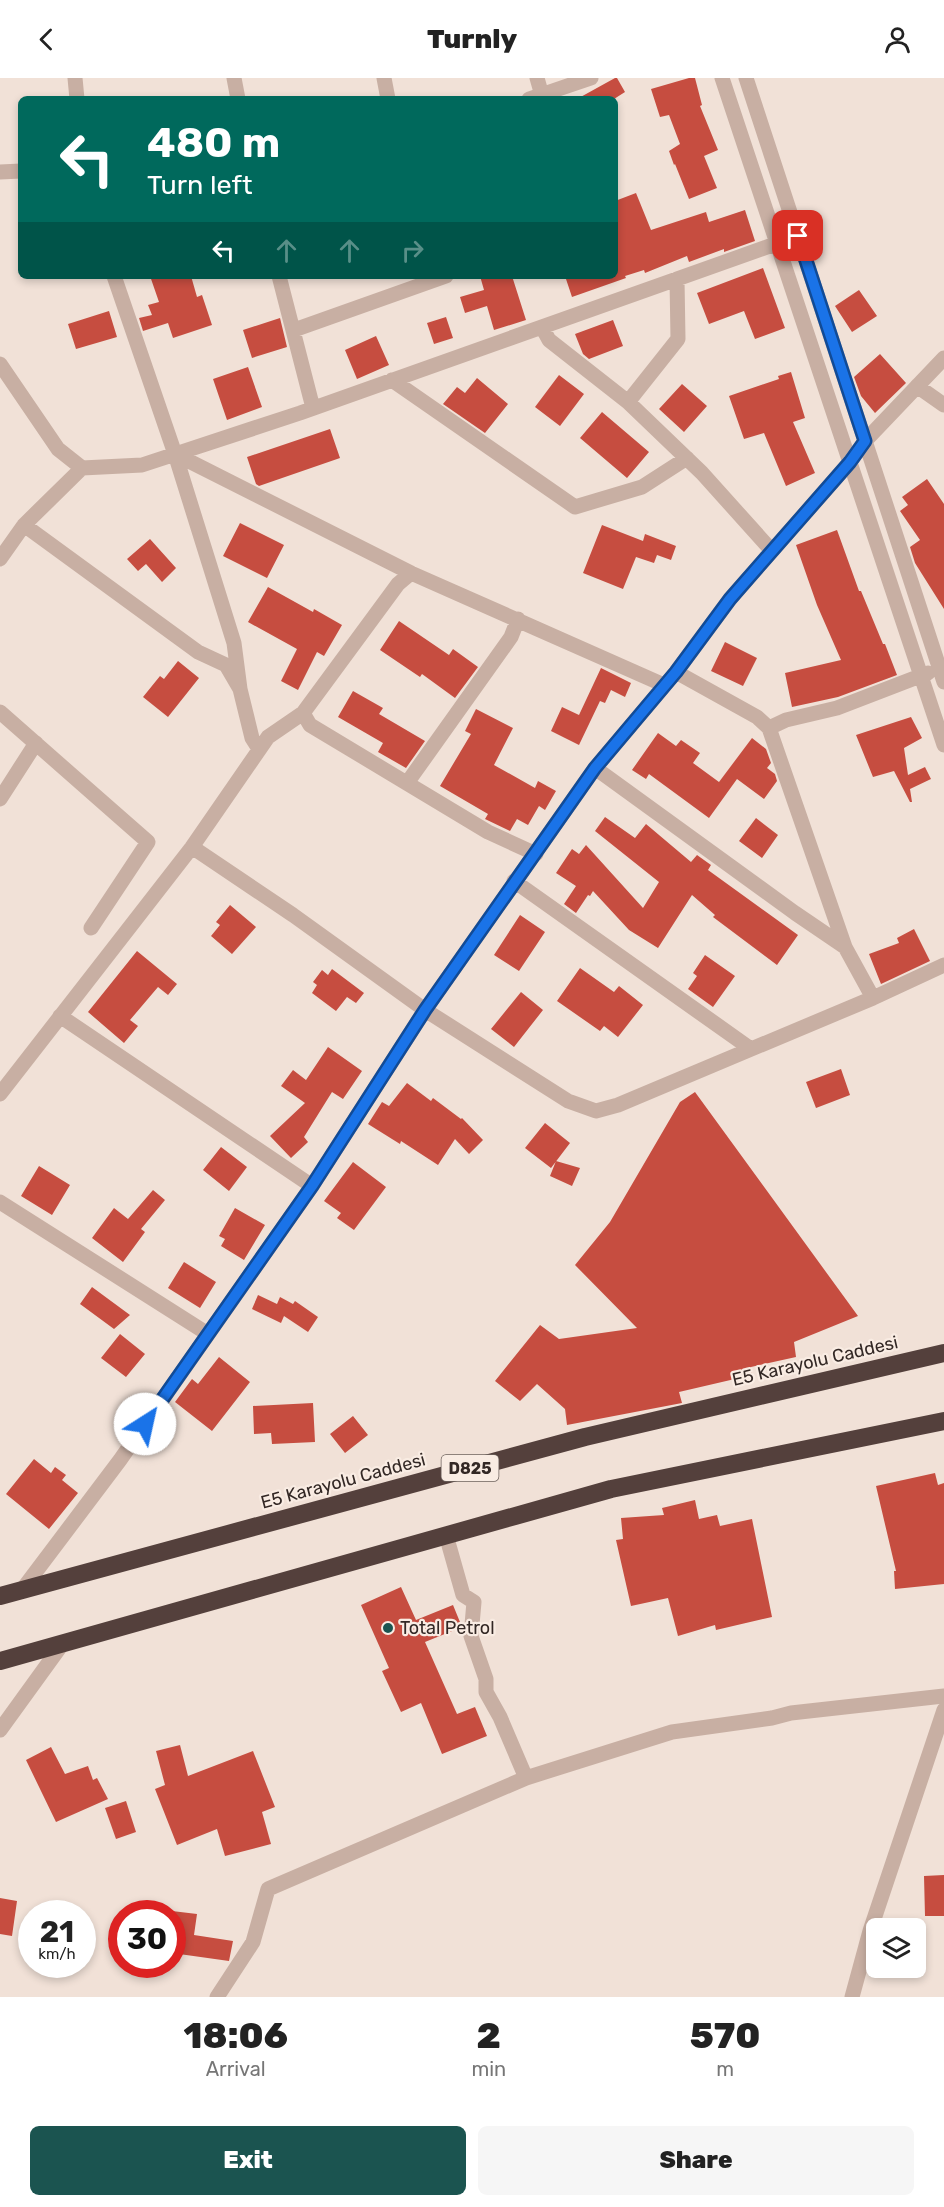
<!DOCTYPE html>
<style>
body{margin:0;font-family:Rubik,sans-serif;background:#f6f6f6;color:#222;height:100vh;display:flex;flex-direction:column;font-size:22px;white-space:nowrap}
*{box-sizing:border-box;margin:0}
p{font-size:20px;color:#767676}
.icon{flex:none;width:33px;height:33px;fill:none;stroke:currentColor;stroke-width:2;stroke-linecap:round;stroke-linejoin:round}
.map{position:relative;height:1919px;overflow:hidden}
.drawer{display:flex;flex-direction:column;background:#fff;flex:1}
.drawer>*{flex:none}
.banner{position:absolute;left:18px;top:18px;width:600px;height:183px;border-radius:9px;box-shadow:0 3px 9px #0003;background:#00695c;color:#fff;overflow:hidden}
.tools{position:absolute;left:866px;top:1840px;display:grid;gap:12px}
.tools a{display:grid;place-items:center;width:60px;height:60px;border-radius:9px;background:#fff;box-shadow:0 3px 9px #0003;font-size:30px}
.speed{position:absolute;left:18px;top:1822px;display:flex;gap:12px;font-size:30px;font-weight:700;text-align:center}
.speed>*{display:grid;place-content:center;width:78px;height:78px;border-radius:50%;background:#fff;box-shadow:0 3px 9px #0003;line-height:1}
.speed small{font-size:15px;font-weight:400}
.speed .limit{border:9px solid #d22;background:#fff;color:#111}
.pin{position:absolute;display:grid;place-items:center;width:51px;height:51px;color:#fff;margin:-26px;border-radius:12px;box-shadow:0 3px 9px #0006}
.me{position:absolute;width:66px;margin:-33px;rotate:35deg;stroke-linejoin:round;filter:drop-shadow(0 0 4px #0008)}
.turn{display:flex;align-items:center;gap:21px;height:126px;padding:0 30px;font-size:27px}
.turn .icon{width:78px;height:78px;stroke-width:2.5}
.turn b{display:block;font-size:42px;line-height:51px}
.lanes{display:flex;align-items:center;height:57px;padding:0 30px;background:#0003;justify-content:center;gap:30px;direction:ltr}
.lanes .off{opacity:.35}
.eta{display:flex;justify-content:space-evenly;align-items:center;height:102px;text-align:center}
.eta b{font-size:36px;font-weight:800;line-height:42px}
.action{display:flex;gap:12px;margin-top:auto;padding:12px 30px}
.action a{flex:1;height:69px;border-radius:9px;background:#1b5450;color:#fff;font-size:24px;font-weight:800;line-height:69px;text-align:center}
.action a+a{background:#f6f6f6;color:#222}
header{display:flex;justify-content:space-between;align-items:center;height:78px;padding:0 30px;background:#fff;font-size:27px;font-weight:800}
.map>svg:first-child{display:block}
.building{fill:#c64d40}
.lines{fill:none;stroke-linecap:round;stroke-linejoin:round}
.minor{stroke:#c8afa3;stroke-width:15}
.highway{stroke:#54403c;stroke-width:18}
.route-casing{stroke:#114b97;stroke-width:15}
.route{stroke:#1a73e8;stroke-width:10}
.poi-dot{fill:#1b5450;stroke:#f9ece3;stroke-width:2}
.labels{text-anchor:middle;stroke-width:4.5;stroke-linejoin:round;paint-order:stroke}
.shield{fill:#f9ece3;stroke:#6e635e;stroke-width:1.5}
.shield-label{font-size:16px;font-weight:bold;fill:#332825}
.street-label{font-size:18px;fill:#332825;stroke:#f9ece3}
.poi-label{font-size:18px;fill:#332825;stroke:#f9ece3;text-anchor:start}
</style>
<header><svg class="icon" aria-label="back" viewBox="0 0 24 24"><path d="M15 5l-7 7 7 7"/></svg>Turnly<svg class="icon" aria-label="person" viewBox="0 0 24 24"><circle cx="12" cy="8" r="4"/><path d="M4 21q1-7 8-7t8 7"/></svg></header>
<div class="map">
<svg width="944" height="1919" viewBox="0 0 944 1919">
<rect width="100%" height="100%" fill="#f1e1d7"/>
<path class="building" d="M615,0H617L625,14L614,21H577Z
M689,0H695L702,27L700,28L718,72L704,78L717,110L689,121L675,86L674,87L669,73L680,66L669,37L660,39L651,11Z
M636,115L651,152L706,134L709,144L745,132L755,163L724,174V171L689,184L687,178L645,195L644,192L625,198L626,200L572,219L565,198H615V123Z
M763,190L785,250L755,261L744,233L709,246L697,215Z
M150,198H191L197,219L202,217L212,247L173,260L168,245L143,253L139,240L152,237L148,227L159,224Z
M480,198H512L526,242L494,252L487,228L465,235L460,219L484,212Z
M859,212L877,238L852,254L835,228Z
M109,233L117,259L76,271L68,246Z
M446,239L453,260L434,266L427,245Z
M280,240L287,269L252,280L243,252Z
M613,242L623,268L589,281L583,276L575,256Z
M376,258L389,287L357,301L345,272Z
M880,276L906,305L875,335L861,318L854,299Z
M248,289L262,329L227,342L213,301Z
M791,294L805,340L793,344L815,395L786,408L764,355L744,361L729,318L779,301L778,298Z
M559,297L584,316L560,348L535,329Z
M477,300L508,326L485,355L443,326L457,309L465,315Z
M682,306L707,328L684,354L659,331Z
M602,334L649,374L627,400L580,360Z
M330,351L340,380L259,408L256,406L247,379Z
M927,401L944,426V531L915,485L910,469L920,462L900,433L908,427L902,419Z
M240,445L284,467L267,500L223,478Z
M602,447L643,463L645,456L676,468L671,482L657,477L654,485L636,479L623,511L583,495Z
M837,452L859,513H861L883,566H885L897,597L838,619L792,629L785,595L841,582L817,527L796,467Z
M150,461L176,490L162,504L146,486L138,493L127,481Z
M268,509L313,534L314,531L342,547L324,578L317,574L298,612L281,603L297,571L248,544Z
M399,543L449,577L453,571L478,589L455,620L422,596L420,599L380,572Z
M725,564L757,580L743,608L711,593Z
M178,583L199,600L168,639L143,619L160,598L164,601Z
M601,590L631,605L625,619L611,612L605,625L600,623L579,667L551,653L562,629L579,637Z
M353,613L383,630L379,636L425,663L406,690L378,674L383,665L338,639Z
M476,631L513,650L494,687L535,710L538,703L556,713L545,732L539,728L528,747L517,741L510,753L485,741L488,736L440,708L471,656L465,653Z
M911,639L922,660L904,670L908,697L925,689L931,701L910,711L912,724H910L894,693L873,699L856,657Z
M658,655L676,668L681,662L700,675L693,685L719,704L752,660L766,671L771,685L767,690L775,696L777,703L764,721L737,701L709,740L649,696L646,701L632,692Z
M605,739L635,760L646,746L691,784L697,777L711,787L708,792L798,857L777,887L713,839L715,837L692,817L658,870L629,852L593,813L590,818L588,817L576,835L564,826L576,808L556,795L572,771L579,776L586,767L643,830L659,804L595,753Z
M756,740L778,757L762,780L739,763Z
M230,827L256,849L232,876L211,858L220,847L216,844Z
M520,837L545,854L519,893L494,877Z
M914,851L930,883L881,906L869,876L899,865L897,860Z
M137,873L177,906L168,917L158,909L130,942L138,948L124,965L88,934Z
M705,877L735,898L713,929L688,911L697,898L693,895Z
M580,890L614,914L619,908L643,927L618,959L604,948L600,953L557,923Z
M332,891L364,915L356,925L347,919L336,933L312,915L317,907L313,904L322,892L328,897Z
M521,914L543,932L514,969L491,951Z
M328,969L362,993L343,1021L332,1014L304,1059L308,1064L291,1080L270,1058L305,1025L281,1008L293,992L306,1002Z
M841,991L850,1017L816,1030L806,1004Z
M407,1005L431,1023L433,1020L461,1041L462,1040L483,1062L469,1076L455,1061L438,1087L401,1063L400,1066L368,1046L382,1024L389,1028Z
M695,1014L858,1238L794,1264L796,1279L751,1289L752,1297L679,1314L682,1325L567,1347L565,1331L537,1306L520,1323L495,1303L540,1247L559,1261L637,1250L575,1187L610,1144L680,1024Z
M545,1045L570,1065L551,1090L525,1070Z
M221,1069L247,1089L229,1113L203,1092Z
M556,1083L580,1090L572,1108L550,1098Z
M353,1084L386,1109L354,1152L337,1140L341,1135L324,1123Z
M39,1088L70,1107L52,1137L21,1118Z
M153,1112L165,1122L141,1151L145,1154L123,1184L92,1160L114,1130L128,1141Z
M235,1130L265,1147L244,1182L221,1168L225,1161L219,1158Z
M184,1184L216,1204L200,1230L168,1210Z
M92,1209L130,1237L114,1251L80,1226Z
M258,1217L277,1226L280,1219L293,1226L295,1223L318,1239L308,1254L284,1238L281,1245L252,1231Z
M120,1256L145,1276L126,1299L101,1280Z
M219,1279L250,1304L212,1353L175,1324L192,1301L198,1306Z
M313,1325L315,1364L272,1366L271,1355L254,1356L253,1328Z
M353,1338L368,1357L345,1375L330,1356Z
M34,1381L51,1395L55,1389L66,1397L62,1402L78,1415L49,1451L6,1416Z
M935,1395L938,1407L944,1405V1506L895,1511L894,1493H896L876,1408Z
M695,1422L699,1441L717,1437L720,1448L752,1441L772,1539L716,1552L715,1547L678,1558L668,1520L631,1528L616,1462L623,1461L621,1440L664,1437L662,1430Z
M401,1509L416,1542L453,1527L462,1549L425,1564L457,1636L475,1629L487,1658L442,1676L421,1625L401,1634L382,1593L389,1590L361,1527Z
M180,1667L188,1698L253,1673L275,1729L262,1734L271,1766L225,1778L217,1751L177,1767L155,1711L165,1707L156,1673Z
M51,1669L65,1696L88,1688L93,1702L97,1700L108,1721L56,1744L26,1682Z
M126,1723L136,1754L116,1761L105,1730Z
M944,1797V1838H925L924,1798Z
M0,1820L17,1823L12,1858L0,1856Z
M172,1833L197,1836L194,1857L233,1863L229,1883L172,1875Z"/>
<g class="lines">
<path class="minor" d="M75,0L77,21
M234,0L238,21
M384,0L388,21
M537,0L543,21
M722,0L944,667
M746,0L944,604
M529,21L591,0
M0,94L21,93
M114,198L175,376L234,565L240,611
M279,198L313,330
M542,249L549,262L628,324L678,261L677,201
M294,252L446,198
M0,286L58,371L82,390L142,387L300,335L798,158
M392,302L575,429L642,409L687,380
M917,308L944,327
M628,324L702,395L772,473
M175,376L411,495L664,607
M24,447L198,574L226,587L240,611L252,660L259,671
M0,481L24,447L82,390
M411,495L398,506L303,635L310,647L488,754L536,776
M676,594L757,639L769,650L845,869L873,920
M0,634L148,764L91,850
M769,650L786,642L837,630L928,595
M595,690L795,835L845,869
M407,705L511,559L518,541
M0,721L36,665
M192,769L293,837L425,932L568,1023L596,1033L618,1027L873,920L944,887
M514,803L751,971
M60,938L312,1108
M0,1016L192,769L268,659L303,635
M0,1124L208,1256
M446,1457L463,1517L474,1524L471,1558L486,1601V1614L500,1639L526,1700
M22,1512L120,1382L312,1108L425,932L595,690L676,594L730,521L850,384L865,363L944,280
M0,1652L63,1565
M217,1919L253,1864L268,1811L526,1700L672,1654L772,1640L791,1635L944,1618
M852,1919L870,1853L944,1632"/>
<path class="highway" d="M0,1518L585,1359L944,1275
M0,1583L611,1411L944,1343"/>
</g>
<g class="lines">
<defs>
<path id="route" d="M145,1346L312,1108L425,932L595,690L676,594L730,521L850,384L865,363L798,158"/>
</defs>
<use href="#route" class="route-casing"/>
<use href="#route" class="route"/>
</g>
<circle class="poi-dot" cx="388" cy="1550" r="6"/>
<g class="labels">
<rect class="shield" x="441.5" y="1377" width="57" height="26" rx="4.5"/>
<g class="shield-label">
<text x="470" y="1396">D825</text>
</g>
<g class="street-label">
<text transform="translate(815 1283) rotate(-13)" y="6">E5 Karayolu Caddesi</text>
<text transform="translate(343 1403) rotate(-15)" y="6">E5 Karayolu Caddesi</text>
</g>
<g class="poi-label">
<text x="400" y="1556">Total Petrol</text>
</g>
</g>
</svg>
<div class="tools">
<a><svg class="icon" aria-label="layers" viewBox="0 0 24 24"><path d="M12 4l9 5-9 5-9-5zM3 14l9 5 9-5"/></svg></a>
</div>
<div class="speed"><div>21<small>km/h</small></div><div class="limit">30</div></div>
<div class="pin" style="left:798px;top:158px;background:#d93025"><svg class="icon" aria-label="arrive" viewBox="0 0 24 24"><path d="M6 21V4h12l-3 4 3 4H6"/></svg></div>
<svg class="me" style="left:145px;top:1346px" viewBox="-20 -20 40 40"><circle r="19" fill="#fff"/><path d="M0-13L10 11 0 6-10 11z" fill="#1a73e8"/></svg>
<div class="banner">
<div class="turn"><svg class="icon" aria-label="left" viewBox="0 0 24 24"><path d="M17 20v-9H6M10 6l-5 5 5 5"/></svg><div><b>480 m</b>Turn left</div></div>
<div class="lanes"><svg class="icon" aria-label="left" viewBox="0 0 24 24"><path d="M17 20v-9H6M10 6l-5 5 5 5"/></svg><svg class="icon off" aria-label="ahead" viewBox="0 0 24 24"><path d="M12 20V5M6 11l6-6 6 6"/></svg><svg class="icon off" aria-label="ahead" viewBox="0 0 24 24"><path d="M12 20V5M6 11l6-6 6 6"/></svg><svg class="icon off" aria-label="right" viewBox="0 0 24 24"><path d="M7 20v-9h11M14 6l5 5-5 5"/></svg></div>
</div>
</div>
<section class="drawer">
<div class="eta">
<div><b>18:06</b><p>Arrival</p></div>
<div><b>2</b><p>min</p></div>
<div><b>570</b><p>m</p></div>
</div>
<div class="action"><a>Exit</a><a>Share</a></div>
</section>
